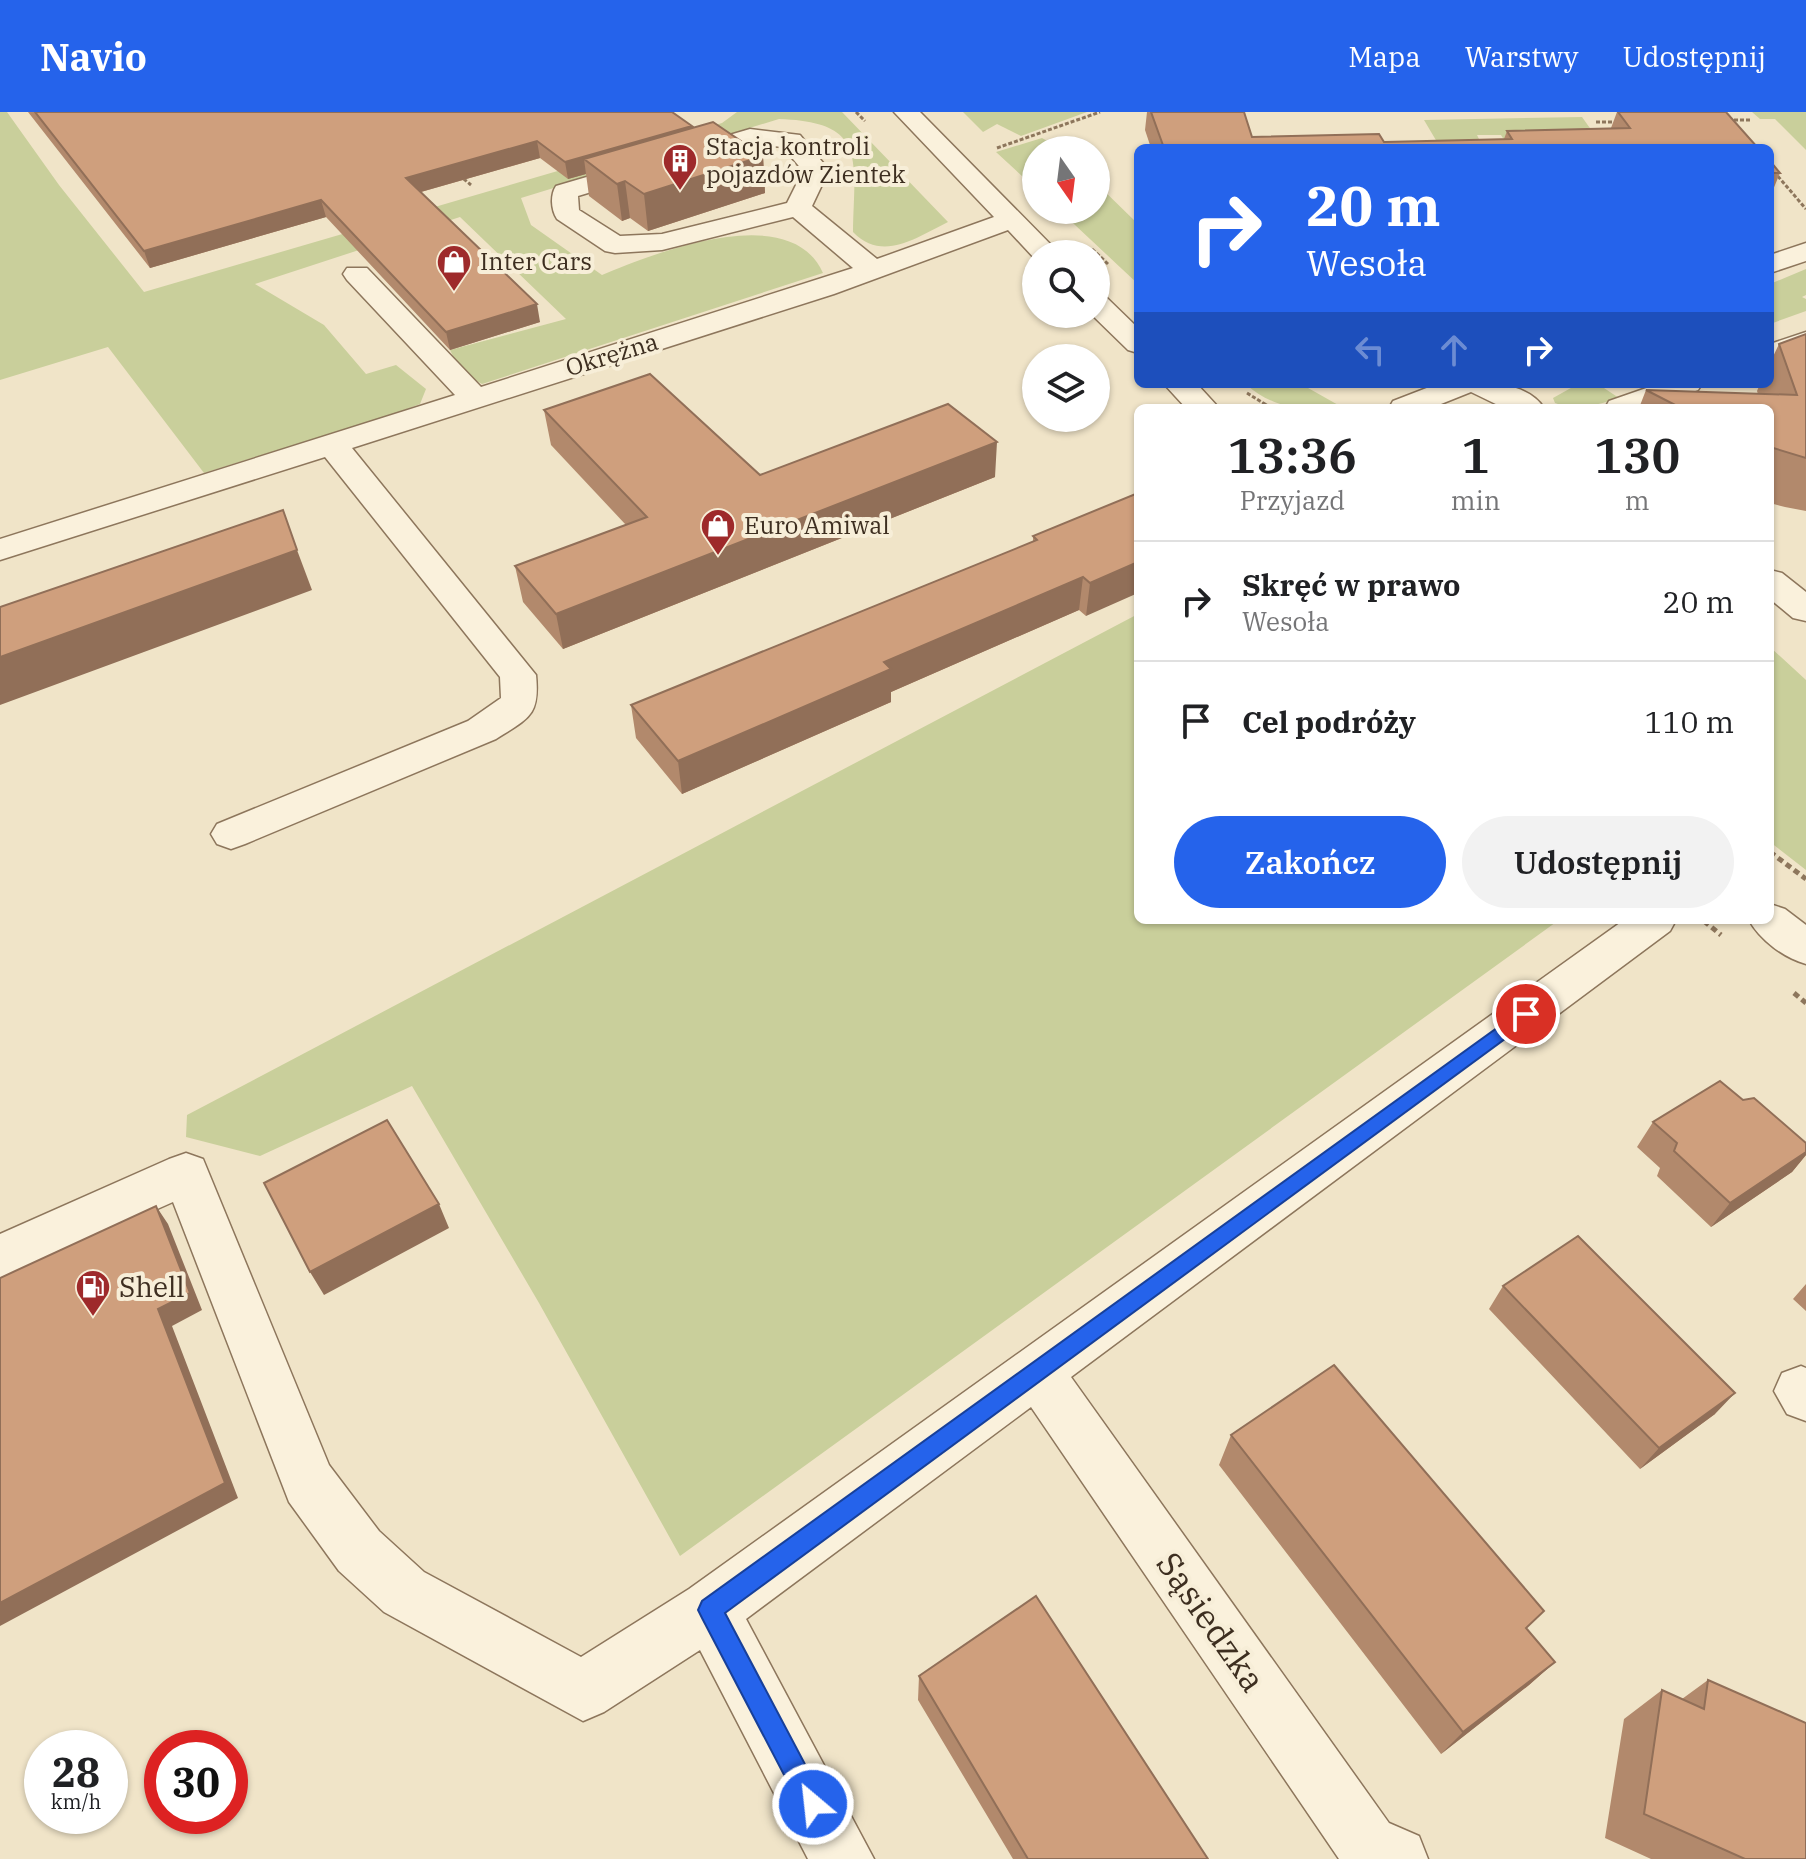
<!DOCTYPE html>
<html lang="pl">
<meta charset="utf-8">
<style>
body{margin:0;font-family:"IBM Plex Serif",serif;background:#f2f2f2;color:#202124;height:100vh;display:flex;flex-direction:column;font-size:30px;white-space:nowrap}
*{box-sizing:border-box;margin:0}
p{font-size:26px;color:#757577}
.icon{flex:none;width:44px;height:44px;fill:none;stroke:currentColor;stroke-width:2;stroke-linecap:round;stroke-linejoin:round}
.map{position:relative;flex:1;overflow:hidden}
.details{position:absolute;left:1134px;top:292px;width:640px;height:520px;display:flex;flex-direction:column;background:#fff;border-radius:12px;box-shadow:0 2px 6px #0004}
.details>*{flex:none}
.hud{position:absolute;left:1134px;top:32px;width:640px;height:244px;border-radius:12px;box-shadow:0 2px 6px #0004;background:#2563eb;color:#fff;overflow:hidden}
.needle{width:52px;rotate:166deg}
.controls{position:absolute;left:1022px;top:24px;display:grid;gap:16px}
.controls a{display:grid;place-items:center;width:88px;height:88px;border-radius:50%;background:#fff;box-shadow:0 2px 6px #0004;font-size:40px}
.speed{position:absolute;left:24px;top:1618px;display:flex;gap:16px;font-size:40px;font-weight:700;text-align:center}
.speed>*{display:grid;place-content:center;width:104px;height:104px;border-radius:50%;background:#fff;box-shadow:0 2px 6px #0004;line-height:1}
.speed small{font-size:20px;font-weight:400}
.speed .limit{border:12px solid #d22;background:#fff;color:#111}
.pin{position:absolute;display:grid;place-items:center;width:68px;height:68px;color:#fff;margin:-34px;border:4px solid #fff;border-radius:50%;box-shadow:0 2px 8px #0007}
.me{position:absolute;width:88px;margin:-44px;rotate:332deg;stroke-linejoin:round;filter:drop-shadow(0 0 6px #0008)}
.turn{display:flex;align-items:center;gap:28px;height:168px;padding:0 40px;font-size:36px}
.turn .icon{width:104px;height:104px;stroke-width:2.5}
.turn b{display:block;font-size:56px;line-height:68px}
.lanes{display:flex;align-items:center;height:76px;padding:0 40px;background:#0003;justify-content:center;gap:40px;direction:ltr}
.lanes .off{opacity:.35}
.eta{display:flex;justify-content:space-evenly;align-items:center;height:136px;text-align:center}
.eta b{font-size:48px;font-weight:600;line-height:56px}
.action{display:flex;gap:16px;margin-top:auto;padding:16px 40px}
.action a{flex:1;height:92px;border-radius:48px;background:#2563eb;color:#fff;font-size:32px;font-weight:600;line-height:92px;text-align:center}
.action a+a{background:#f2f2f2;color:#202124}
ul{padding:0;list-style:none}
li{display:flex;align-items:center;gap:24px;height:120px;padding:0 40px;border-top:2px solid #e0e0e0}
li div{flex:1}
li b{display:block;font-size:30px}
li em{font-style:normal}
header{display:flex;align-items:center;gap:48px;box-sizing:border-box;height:112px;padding:0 40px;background:#2563eb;color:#fff}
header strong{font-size:38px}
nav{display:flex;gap:44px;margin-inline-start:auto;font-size:28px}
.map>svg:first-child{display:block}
.green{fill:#c9cf9b}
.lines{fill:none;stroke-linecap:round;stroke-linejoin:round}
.minor-casing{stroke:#8d765c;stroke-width:3}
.path-far2{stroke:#8d765c;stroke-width:3;stroke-dasharray:4 2;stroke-linecap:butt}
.path-far1{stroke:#8d765c;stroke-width:4;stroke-dasharray:5 3;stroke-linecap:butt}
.path{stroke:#8d765c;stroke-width:5;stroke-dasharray:6 4;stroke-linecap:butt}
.minor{fill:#faf1dc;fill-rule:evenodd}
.wall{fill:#b2896c}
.shaded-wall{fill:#916f58}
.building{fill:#cf9f7d;stroke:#916f58;stroke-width:2}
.route{fill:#2563eb;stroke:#184099;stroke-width:2}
.labels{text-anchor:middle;stroke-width:8;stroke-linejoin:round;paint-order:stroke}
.far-poi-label{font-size:24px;fill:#3d2e20;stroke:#f7eed8;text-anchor:start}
.far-street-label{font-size:24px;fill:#3d2e20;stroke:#f7eed8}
.poi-label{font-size:28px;fill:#3d2e20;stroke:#f7eed8;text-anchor:start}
.near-street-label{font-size:34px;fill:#3d2e20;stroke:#f7eed8}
</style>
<header>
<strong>Navio</strong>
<nav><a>Mapa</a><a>Warstwy</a><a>Udostępnij</a></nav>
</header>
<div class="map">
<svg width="1806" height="1747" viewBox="0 0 1806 1747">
<rect width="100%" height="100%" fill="#f0e4c8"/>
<path class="green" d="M0,0H7L59,73L144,180L722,11L737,0H842L948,110C917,125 883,151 853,120C854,47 868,10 779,7L521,86L531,113L602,163C655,141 790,87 823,161L482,272L461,260L450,238L566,207L460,105L255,172L324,213L366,262L396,253L426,277L420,292L391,303L204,361L108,235L0,268Z
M963,0H1087L1021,24L997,12L983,20Z
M1752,0H1806V38L1775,7H1760Z
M1582,5L1597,26L1504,28L1501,23H1477L1480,29L1437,30L1424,8Z
M1042,26L1063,38H1036V77L996,40Z
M1096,71L1138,112V172L1059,98H1096Z
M1806,157V183L1802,185L1806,187V199L1770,212V172Z
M1246,272H1301L1340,294C1307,302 1270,295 1246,272Z
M1578,272H1598L1619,286C1596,293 1578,300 1555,291L1553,286Z
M1138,502V808H1559L680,1444L539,1191L412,974L260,1044L186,1025L187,1003Z
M1770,535L1806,568V758L1770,730Z"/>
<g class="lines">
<defs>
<path id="minor" d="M894,0H920L1060,142H1036V148L1008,118L834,182L352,336L536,563C540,604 529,606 496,627L245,732L231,737L217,732L211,722L217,712L468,609L501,586L500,565L325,345L0,448V427L455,283L347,168L343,162L347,156H367L481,275L853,156L793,105L662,138L615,141L605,139L557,107C551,98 550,83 556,74L750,17L800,23L829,58L812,94L877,147L994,105ZM751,32L783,35L803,59L787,91L662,122L620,124L579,98L578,84Z
M1806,131V149L1770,161V143Z
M1096,182L1106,185L1138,216V241L1128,238L1091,202H1096Z
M1806,220V239L1770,251V232Z
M1164,272H1197L1219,296H1186Z
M1437,272C1470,272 1523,264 1544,296H1504L1471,280L1431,296H1389L1393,289Z
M1658,272H1702L1698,278L1649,296H1605L1609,289Z
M1770,458L1782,461L1806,480V509L1793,506L1770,487Z
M1770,792L1785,797L1806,813V852C1784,846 1760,828 1749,808H1770Z
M1624,808H1676L1670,819L1071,1265L1389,1711L1419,1724L1428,1747H1339L1031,1295L746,1507L874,1747H808L700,1538L604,1600L583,1609L384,1500L339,1459L289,1390L173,1090L0,1167V1122L169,1047L186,1041L203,1047L329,1353L379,1419L424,1460L581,1545L689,1477Z
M1801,1254L1806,1256V1309L1787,1302L1774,1279L1782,1261Z"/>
</defs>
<use href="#minor" class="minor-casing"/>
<path class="path-far2" d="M856,0L865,9
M1728,8H1751
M1596,10H1618
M997,36L1100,0
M1770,55L1806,97
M459,63L471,73
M1092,137L1108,152
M1247,281L1268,294"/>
<path class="path-far1" d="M1262,292L1273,296"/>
<path class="path" d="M1770,740L1806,767
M1704,809L1721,823
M1794,881L1806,891"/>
<use href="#minor" class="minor"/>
</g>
<path class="wall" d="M28,0H672L692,16L763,44L765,81L648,119L630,106L622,109L589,84L586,62L568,67L540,46L421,80L540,210L450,238L326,105L150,156Z
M1147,0H1244L1252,25L1384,30L1504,27L1507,19L1611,16L1617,0H1726L1758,36H1151L1145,18Z
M1770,49L1780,61L1770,85Z
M1806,222V399L1785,395L1770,391V296H1639L1646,278L1758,282L1757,279L1760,272H1770V251L1779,232Z
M544,298L760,363L995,365L563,537L523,490L515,454L626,413L551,333Z
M1138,381L1086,504L1079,498L891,580V590L682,682L636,626L631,593L1033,430V424Z
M1743,988L1806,1031V1043L1792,1060L1711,1115L1657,1064L1660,1056L1637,1035L1653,1010Z
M1806,1172V1199L1793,1187Z
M1503,1174L1715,1302L1640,1357L1489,1197Z
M1231,1323L1526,1516L1555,1550L1529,1573L1441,1642L1219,1353Z
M919,1564L1208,1747H1013L918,1588Z
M1708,1568L1806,1747H1651L1605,1726L1624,1607L1662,1578L1682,1587Z"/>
<path class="shaded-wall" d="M692,14L694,30L584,47L586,62L568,67L565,50Z
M537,29L540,46L410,83L406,66Z
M763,44L765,81L648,119L644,82Z
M625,69L630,106L622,109L617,72Z
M321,88L326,105L150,156L144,139Z
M537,192L540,210L450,238L446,220Z
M997,330L995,365L563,537L556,502Z
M297,438L312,478L0,593V545Z
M1138,450V481L1086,504L1090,471Z
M1083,465L1079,498L891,580V590L682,682L678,649L884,550Z
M1806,1040V1043L1792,1060L1711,1115L1730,1091Z
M439,1092L449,1116L324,1183L310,1160Z
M156,1094L168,1112L202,1198L172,1214L238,1386L0,1514V1491L158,1197Z
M1735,1281L1715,1302L1640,1357L1659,1336Z
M1555,1550L1529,1573L1441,1642L1463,1620Z"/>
<path class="building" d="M35,0H672L692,14L565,50L537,29L406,66L537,192L446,220L321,88L144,139Z
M1151,0H1244L1252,25L1379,22L1384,30L1512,27L1507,19L1630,16L1618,0H1726L1758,36H1164Z
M713,10L763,44L644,82L625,69L617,72L584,47Z
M1770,49L1780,61H1770Z
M1806,222V346L1770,335V296H1681L1646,278L1797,283L1779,232Z
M650,262L760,363L948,292L997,330L556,502L515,454L647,405L544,298Z
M1138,381V450L1090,471L1083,465L884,550L891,557L678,649L631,593L1037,428L1033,424Z
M283,398L297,438L0,545V495Z
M1720,969L1743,988L1754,986L1806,1031V1040L1730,1091L1674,1039L1677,1031L1653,1010Z
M387,1008L439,1092L310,1160L264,1071Z
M156,1094L190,1181L158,1197L225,1371L0,1491V1166Z
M1578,1124L1735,1281L1659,1336L1503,1174Z
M1334,1253L1544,1499L1526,1516L1555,1550L1463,1620L1231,1323Z
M1036,1484L1208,1747H1028L919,1564Z
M1708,1568L1806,1611V1747H1745L1644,1702L1662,1578L1704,1597Z"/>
<path class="route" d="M1526,895L1535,902L1532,907L725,1501L826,1692L822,1701L813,1705L804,1701L702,1506L698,1498L702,1489Z"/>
<defs>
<symbol id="building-pin" viewBox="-11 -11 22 30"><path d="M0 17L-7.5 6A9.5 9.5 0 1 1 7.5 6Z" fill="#9e2a2b" stroke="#f7eed8"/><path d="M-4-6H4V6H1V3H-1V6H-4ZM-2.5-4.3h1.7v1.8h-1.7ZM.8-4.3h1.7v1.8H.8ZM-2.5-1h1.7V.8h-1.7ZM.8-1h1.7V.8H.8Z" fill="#fff"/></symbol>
<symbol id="shop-pin" viewBox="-11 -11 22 30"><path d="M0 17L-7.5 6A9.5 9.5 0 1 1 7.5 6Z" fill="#9e2a2b" stroke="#f7eed8"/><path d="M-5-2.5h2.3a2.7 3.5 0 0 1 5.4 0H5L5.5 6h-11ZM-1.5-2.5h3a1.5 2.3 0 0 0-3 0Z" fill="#fff"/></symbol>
<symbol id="fuel-pin" viewBox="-11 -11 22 30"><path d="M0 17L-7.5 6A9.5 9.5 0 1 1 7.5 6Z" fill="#9e2a2b" stroke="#f7eed8"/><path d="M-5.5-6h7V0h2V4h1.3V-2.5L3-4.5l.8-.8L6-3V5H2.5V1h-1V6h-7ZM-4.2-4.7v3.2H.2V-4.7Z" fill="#fff"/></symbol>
</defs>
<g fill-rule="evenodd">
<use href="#building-pin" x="660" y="29" width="40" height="54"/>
<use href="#shop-pin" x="434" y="130" width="40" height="54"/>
<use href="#shop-pin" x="698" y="394" width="40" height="54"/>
<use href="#fuel-pin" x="73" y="1155" width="40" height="54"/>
</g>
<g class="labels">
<g class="far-poi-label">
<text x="706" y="43">Stacja kontroli<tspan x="706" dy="28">pojazdów Zientek</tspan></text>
<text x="480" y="158">Inter Cars</text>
<text x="744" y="422">Euro Amiwal</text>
</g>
<g class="far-street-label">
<text transform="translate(612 243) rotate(-17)" y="8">Okrężna</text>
</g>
<g class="poi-label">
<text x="119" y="1185">Shell</text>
</g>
<g class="near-street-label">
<text transform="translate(1211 1510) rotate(55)" y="12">Sąsiedzka</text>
</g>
</g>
</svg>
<div class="controls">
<a><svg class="needle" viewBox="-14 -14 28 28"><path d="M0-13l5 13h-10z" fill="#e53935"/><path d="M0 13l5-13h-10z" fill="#757577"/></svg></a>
<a><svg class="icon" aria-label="search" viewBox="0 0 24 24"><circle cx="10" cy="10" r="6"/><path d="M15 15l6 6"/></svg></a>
<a><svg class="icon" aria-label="layers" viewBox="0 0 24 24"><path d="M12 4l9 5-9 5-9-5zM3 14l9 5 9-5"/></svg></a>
</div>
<div class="speed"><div>28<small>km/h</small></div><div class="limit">30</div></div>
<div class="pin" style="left:1526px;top:902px;background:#d93025"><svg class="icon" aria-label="arrive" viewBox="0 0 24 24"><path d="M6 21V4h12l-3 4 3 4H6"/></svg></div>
<svg class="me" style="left:813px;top:1692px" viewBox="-20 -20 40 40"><circle r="17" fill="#2563eb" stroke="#fff" stroke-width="3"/><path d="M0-11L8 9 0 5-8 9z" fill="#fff"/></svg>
<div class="hud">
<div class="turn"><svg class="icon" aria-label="right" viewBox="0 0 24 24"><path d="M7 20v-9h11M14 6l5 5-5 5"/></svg><div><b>20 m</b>Wesoła</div></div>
<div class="lanes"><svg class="icon off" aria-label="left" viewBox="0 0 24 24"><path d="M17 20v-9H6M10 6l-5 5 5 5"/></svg><svg class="icon off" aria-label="ahead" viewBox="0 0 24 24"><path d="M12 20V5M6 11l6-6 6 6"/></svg><svg class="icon" aria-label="right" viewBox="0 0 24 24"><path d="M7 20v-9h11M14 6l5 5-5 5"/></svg></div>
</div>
<section class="details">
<div class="eta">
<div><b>13:36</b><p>Przyjazd</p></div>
<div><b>1</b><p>min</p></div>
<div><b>130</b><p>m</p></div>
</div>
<ul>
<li><svg class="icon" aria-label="right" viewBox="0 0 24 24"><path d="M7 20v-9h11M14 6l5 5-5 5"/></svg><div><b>Skręć w prawo</b><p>Wesoła</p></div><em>20 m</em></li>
<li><svg class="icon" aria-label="arrive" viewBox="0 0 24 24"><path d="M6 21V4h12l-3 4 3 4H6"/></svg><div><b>Cel podróży</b></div><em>110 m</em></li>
</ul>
<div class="action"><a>Zakończ</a><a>Udostępnij</a></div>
</section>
</div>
